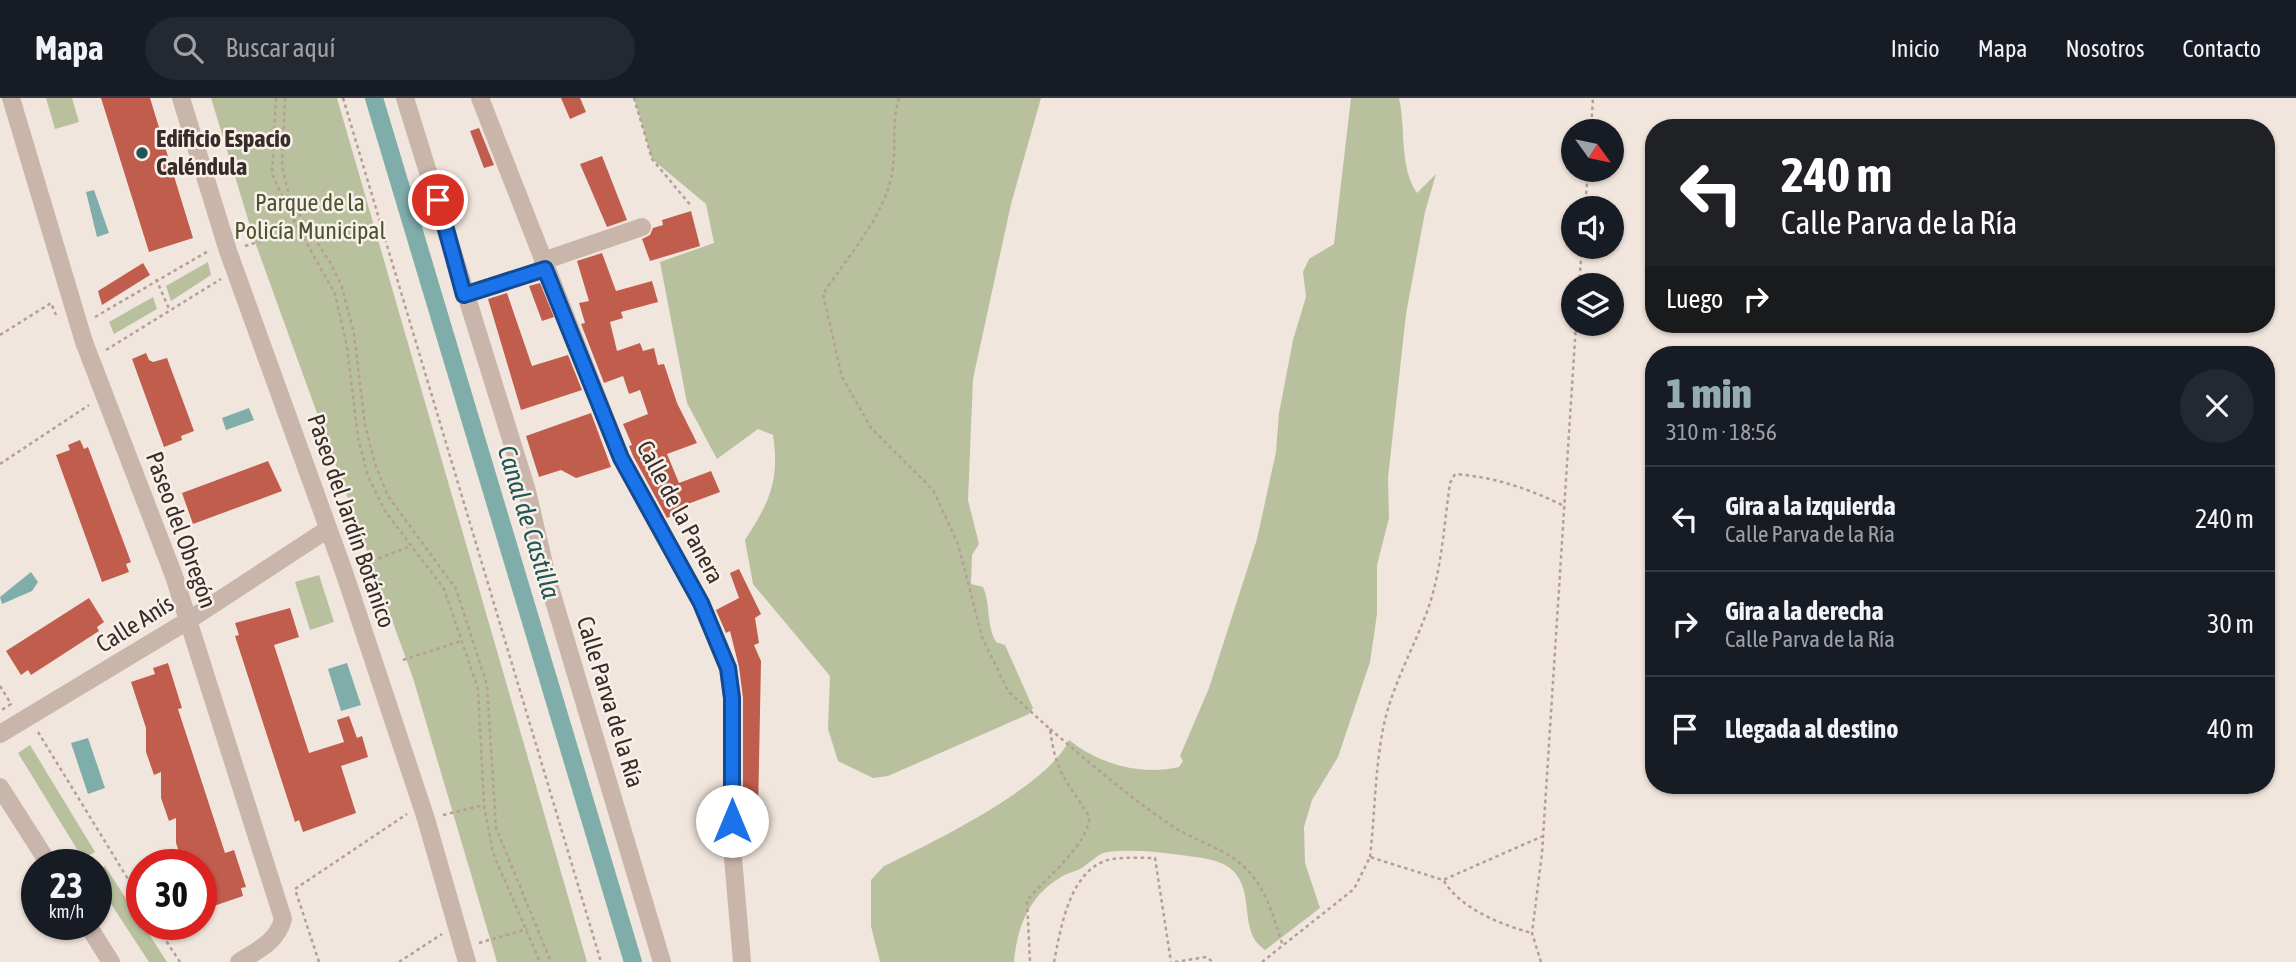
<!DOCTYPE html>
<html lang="es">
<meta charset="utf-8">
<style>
body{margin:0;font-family:"Asap Condensed",sans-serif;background:#242831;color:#f1f3f6;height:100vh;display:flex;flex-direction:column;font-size:26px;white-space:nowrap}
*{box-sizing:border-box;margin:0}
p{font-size:23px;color:#9ea1a6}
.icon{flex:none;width:38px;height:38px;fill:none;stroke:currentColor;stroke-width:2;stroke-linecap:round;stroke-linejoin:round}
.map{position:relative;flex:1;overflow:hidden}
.panel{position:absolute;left:1645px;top:248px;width:630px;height:448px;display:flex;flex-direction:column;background:#171b24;border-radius:28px;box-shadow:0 2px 5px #0004}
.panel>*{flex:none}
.hud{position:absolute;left:1645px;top:21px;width:630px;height:214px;border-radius:28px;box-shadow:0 2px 5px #0004;background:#202124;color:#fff;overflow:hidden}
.needle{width:46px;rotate:123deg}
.fabs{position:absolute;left:1561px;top:21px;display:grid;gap:14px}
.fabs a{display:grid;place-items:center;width:63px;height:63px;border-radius:50%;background:#171b24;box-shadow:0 2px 5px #0004;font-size:35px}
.speed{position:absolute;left:21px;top:751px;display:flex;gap:14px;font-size:35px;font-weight:700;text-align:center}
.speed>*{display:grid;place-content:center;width:91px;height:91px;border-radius:50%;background:#171b24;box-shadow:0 2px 5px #0004;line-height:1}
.speed small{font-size:18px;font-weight:400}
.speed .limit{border:10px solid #d22;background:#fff;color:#111}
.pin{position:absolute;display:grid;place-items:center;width:60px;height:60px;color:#fff;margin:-30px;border:4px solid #fff;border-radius:50%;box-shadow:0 2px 7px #0007}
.me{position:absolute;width:77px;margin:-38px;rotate:0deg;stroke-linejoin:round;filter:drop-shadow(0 0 5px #0008)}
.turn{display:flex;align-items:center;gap:24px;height:147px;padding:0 21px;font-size:32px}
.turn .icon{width:91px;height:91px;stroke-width:2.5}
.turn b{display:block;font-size:49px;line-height:60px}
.then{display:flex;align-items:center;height:66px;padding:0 21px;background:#0003;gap:14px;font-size:26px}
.round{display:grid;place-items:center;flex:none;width:74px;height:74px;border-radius:37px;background:#242831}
.overview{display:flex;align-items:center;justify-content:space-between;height:119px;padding:0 21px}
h1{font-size:42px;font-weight:800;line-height:52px;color:#93adae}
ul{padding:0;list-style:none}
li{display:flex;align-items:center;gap:21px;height:105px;padding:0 21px;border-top:2px solid #363941}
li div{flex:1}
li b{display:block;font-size:26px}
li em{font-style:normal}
header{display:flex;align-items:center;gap:42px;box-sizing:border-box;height:98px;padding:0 35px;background:#171b24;border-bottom:2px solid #363941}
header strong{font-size:33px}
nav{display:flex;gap:38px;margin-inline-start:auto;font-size:24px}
.search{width:490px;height:63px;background:#242831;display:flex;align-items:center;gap:18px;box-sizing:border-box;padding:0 24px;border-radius:38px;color:#9ea1a6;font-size:26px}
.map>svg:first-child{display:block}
.green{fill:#b8c09e}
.water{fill:#7eadaa}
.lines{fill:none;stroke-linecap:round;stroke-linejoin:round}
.canal{stroke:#7eadaa;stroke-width:18}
.building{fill:#c15d4c}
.path{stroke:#b59f94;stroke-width:2.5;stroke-dasharray:3.5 3.5;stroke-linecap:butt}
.minor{stroke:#c9b5aa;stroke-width:18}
.route-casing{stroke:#114b97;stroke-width:18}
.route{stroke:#1a73e8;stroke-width:12}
.poi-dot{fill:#205755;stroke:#f9f0ea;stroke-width:2.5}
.labels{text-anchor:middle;stroke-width:5;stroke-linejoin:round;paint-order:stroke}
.poi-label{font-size:24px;font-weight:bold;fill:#372c29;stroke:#f9f0ea;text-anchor:start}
.park-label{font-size:24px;fill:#4a542e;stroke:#f9f0ea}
.street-label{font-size:24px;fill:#372c29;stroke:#f9f0ea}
.water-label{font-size:26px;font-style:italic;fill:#205755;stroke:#f9f0ea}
</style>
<header>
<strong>Mapa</strong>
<div class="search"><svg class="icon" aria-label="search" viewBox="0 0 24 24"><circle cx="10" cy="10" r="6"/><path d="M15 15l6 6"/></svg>Buscar aquí</div>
<nav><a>Inicio</a><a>Mapa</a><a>Nosotros</a><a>Contacto</a></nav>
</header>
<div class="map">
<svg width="2296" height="864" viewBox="0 0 2296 864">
<rect width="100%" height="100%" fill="#f1e6dd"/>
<path class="green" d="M46,0H72L79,24L55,31Z
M211,0H337L587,864H497L413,580L255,144Z
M634,0H1041L1011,106L973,281L968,402L979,446L972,457L971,486L983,489C991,508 986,526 996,544L1005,547L1033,610L1029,616L888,678L873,680L838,663L828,631L830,578L753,486L745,442C769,405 780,383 773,337L758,331L717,361L687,305L660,164L714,145L706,106L652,61Z
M1351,0H1399C1406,31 1399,69 1417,95L1436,76L1425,114L1406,216L1388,380L1389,420L1377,467V516L1370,564L1338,659L1312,702L1304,729L1305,765L1320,810L1265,852C1239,835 1254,799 1236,776C1223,760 1199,760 1181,757C1158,754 1131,751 1107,754C1097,756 1089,766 1080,771C1074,774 1067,775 1061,779C1029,798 1017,829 1014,864H880L871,828V782L884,768C931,745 1048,689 1069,642C1099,666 1141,678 1179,669L1183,663L1180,658L1209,590L1257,441L1276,354L1279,315L1293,242L1306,199L1303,174L1309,161L1334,146Z
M208,164L211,177L171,203L166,188Z
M153,199L157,211L114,236L109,224Z
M319,477L334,524L310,532L295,484Z
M30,647L95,754L83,761L18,655Z
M105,768L167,864H149L96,783V773Z"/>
<path class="water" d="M94,92L109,135L97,139L86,94Z
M249,310L254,322L226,332L222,320Z
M31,474L38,484L32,493L2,506L0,499Z
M347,565L361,607L341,613L328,571Z
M88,640L105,690L88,696L71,645Z"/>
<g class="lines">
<path class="canal" d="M374,0L633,864"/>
</g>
<path class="building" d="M101,0H150L193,140L149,154Z
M561,0H580L586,14L570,21Z
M479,30L494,67L484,70L470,33Z
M602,58L627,122L607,129L580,66Z
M691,113L700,148L650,163L642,141L650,137L653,130L663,127L662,122Z
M602,155L616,193L652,183L658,204L621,214L623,220L610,224L617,253L640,245L643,253L654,250L658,267L664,266L677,305L697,345L667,356L679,385L711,373L720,394L685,407L687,411L667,420L633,358L629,348L632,347L623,326L648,316L640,292L629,296L623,278L604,285L581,226L585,225L579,205L589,203L577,163Z
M143,165L150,177L102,207L98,193Z
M540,185L554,219L542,223L529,188Z
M507,195L532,268L568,257L582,292L521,312L488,201Z
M146,255L149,262L153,264L167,260L194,333L181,338L182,342L164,349L132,261Z
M591,315L611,369L576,380L561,372L539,379L526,338Z
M80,342L84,351L88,349L131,464L126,466L129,474L102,484L56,357L70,352L68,347Z
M268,363L282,393L193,426L182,395Z
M739,471L761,516L755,520L759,545L754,547L761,563L758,715H743V600L739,569L730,533L726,535L716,512L739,500L730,475Z
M89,500L104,524L97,529L99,533L31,577L28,572L21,577L6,553Z
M290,510L299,539L274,547L309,655L344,644L337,622L349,618L357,640L362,638L368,659L341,668L356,715L303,734L299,722L295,724L235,538L239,537L235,525Z
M168,565L182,610L178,611L225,755L234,752L246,789L241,790L243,798L205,811L201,800V766H183L176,745V720L169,723L161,700V674L154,677L146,654V630L131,584L155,576L153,570Z"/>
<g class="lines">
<path class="path" d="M276,0L272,76L290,115L335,196L347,249L358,340L368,378L385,413L444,491L478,591L484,707L493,755L540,864
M285,0L282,68L290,101L331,166L342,189L354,236L365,327L375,366L388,398L456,491L487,587L496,730L551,864
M343,0L601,864
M634,0L652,61L692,109
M899,0C891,25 897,49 892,75C885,118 847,159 823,196L842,279L871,330L933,392L958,446L982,539L1008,593L1050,631C1056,676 1066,682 1089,718C1091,745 1043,782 1027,803L1030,864
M1591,33L1593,0
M1585,110L1588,72
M245,148L299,131
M156,181L170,213
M1579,187L1582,149
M95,219L210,152
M0,237L51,205L56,217
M106,252L221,181
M0,366L89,307
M359,468L411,448
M403,562L461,543
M0,588L11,606L0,613
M1050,631C1091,666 1131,701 1177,731C1202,746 1230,752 1250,775C1268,796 1274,821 1283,848
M38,634L142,804
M443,717L484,707
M1370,759C1375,714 1375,669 1384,626C1393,586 1414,549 1428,511C1442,471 1444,426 1450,385L1455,376C1494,379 1527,390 1562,407
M1444,783C1460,810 1501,827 1532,835
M155,826L180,864
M479,845L527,831
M319,864L295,791L407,716
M399,864L442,836
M1054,864C1061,829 1070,769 1112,761C1126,759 1141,760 1155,760L1171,864
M1175,864L1206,859L1213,864
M1262,864L1354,791L1370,759L1443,782L1543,738
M1541,864L1532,835L1542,755L1576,226"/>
<path class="minor" d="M11,0L84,244L174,478L283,821C277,844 258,852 239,864
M181,0L228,153L344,474L426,721L467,864
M405,0L527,393L548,483L662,864
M480,0L621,360L701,505L728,570L732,600V748L742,864
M543,163L642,129
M464,197L545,171
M0,636L189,522L328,431
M0,689L49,766
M87,826L111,864"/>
</g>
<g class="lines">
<defs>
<path id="route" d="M438,102L464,197L545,171L621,360L701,505L728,570L732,600V723"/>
</defs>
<use href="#route" class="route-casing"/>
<use href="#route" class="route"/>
</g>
<circle class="poi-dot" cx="142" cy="55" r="7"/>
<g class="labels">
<g class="poi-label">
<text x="156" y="49">Edificio Espacio<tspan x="156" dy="28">Caléndula</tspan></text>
</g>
<g class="park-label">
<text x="310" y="113">Parque de la<tspan x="310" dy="28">Policía Municipal</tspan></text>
</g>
<g class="street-label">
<text transform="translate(680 414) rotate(62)" y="8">Calle de la Panera</text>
<text transform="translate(351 423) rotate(71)" y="8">Paseo del Jardín Botánico</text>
<text transform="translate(181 432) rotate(70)" y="8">Paseo del Obregón</text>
<text transform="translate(135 526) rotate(-32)" y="8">Calle Anís</text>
<text transform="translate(610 604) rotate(73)" y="8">Calle Parva de la Ría</text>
</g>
<g class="water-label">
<text transform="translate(529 424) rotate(73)" y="9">Canal de Castilla</text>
</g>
</g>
</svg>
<div class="fabs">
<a><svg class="needle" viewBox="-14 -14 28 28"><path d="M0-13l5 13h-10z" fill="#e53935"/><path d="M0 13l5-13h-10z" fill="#9ea1a6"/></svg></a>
<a><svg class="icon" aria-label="sound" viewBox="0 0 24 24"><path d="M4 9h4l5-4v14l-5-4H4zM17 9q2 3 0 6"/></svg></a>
<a><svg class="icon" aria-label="layers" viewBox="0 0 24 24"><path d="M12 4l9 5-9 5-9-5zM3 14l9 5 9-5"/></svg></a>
</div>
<div class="speed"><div>23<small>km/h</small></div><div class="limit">30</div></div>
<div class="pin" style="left:438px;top:102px;background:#d93025"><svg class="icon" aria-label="arrive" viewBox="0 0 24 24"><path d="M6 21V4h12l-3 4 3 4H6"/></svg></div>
<svg class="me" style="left:732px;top:723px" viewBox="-20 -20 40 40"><circle r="19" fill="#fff"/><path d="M0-13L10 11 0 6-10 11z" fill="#1a73e8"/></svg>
<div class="hud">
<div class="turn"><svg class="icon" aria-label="left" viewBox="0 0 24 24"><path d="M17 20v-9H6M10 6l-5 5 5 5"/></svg><div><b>240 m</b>Calle Parva de la Ría</div></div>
<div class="then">Luego<svg class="icon" aria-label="right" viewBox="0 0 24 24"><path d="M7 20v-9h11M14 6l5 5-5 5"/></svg></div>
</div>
<section class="panel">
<div class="overview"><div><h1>1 min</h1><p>310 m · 18:56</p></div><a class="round"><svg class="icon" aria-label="close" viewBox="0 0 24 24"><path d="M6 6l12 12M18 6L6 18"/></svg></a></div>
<ul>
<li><svg class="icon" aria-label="left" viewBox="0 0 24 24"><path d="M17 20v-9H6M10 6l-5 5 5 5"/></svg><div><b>Gira a la izquierda</b><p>Calle Parva de la Ría</p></div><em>240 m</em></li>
<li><svg class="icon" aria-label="right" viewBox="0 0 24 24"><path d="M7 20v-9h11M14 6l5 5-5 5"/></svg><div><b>Gira a la derecha</b><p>Calle Parva de la Ría</p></div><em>30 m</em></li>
<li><svg class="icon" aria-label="arrive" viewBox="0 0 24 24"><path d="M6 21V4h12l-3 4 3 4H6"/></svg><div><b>Llegada al destino</b></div><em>40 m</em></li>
</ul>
</section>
</div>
